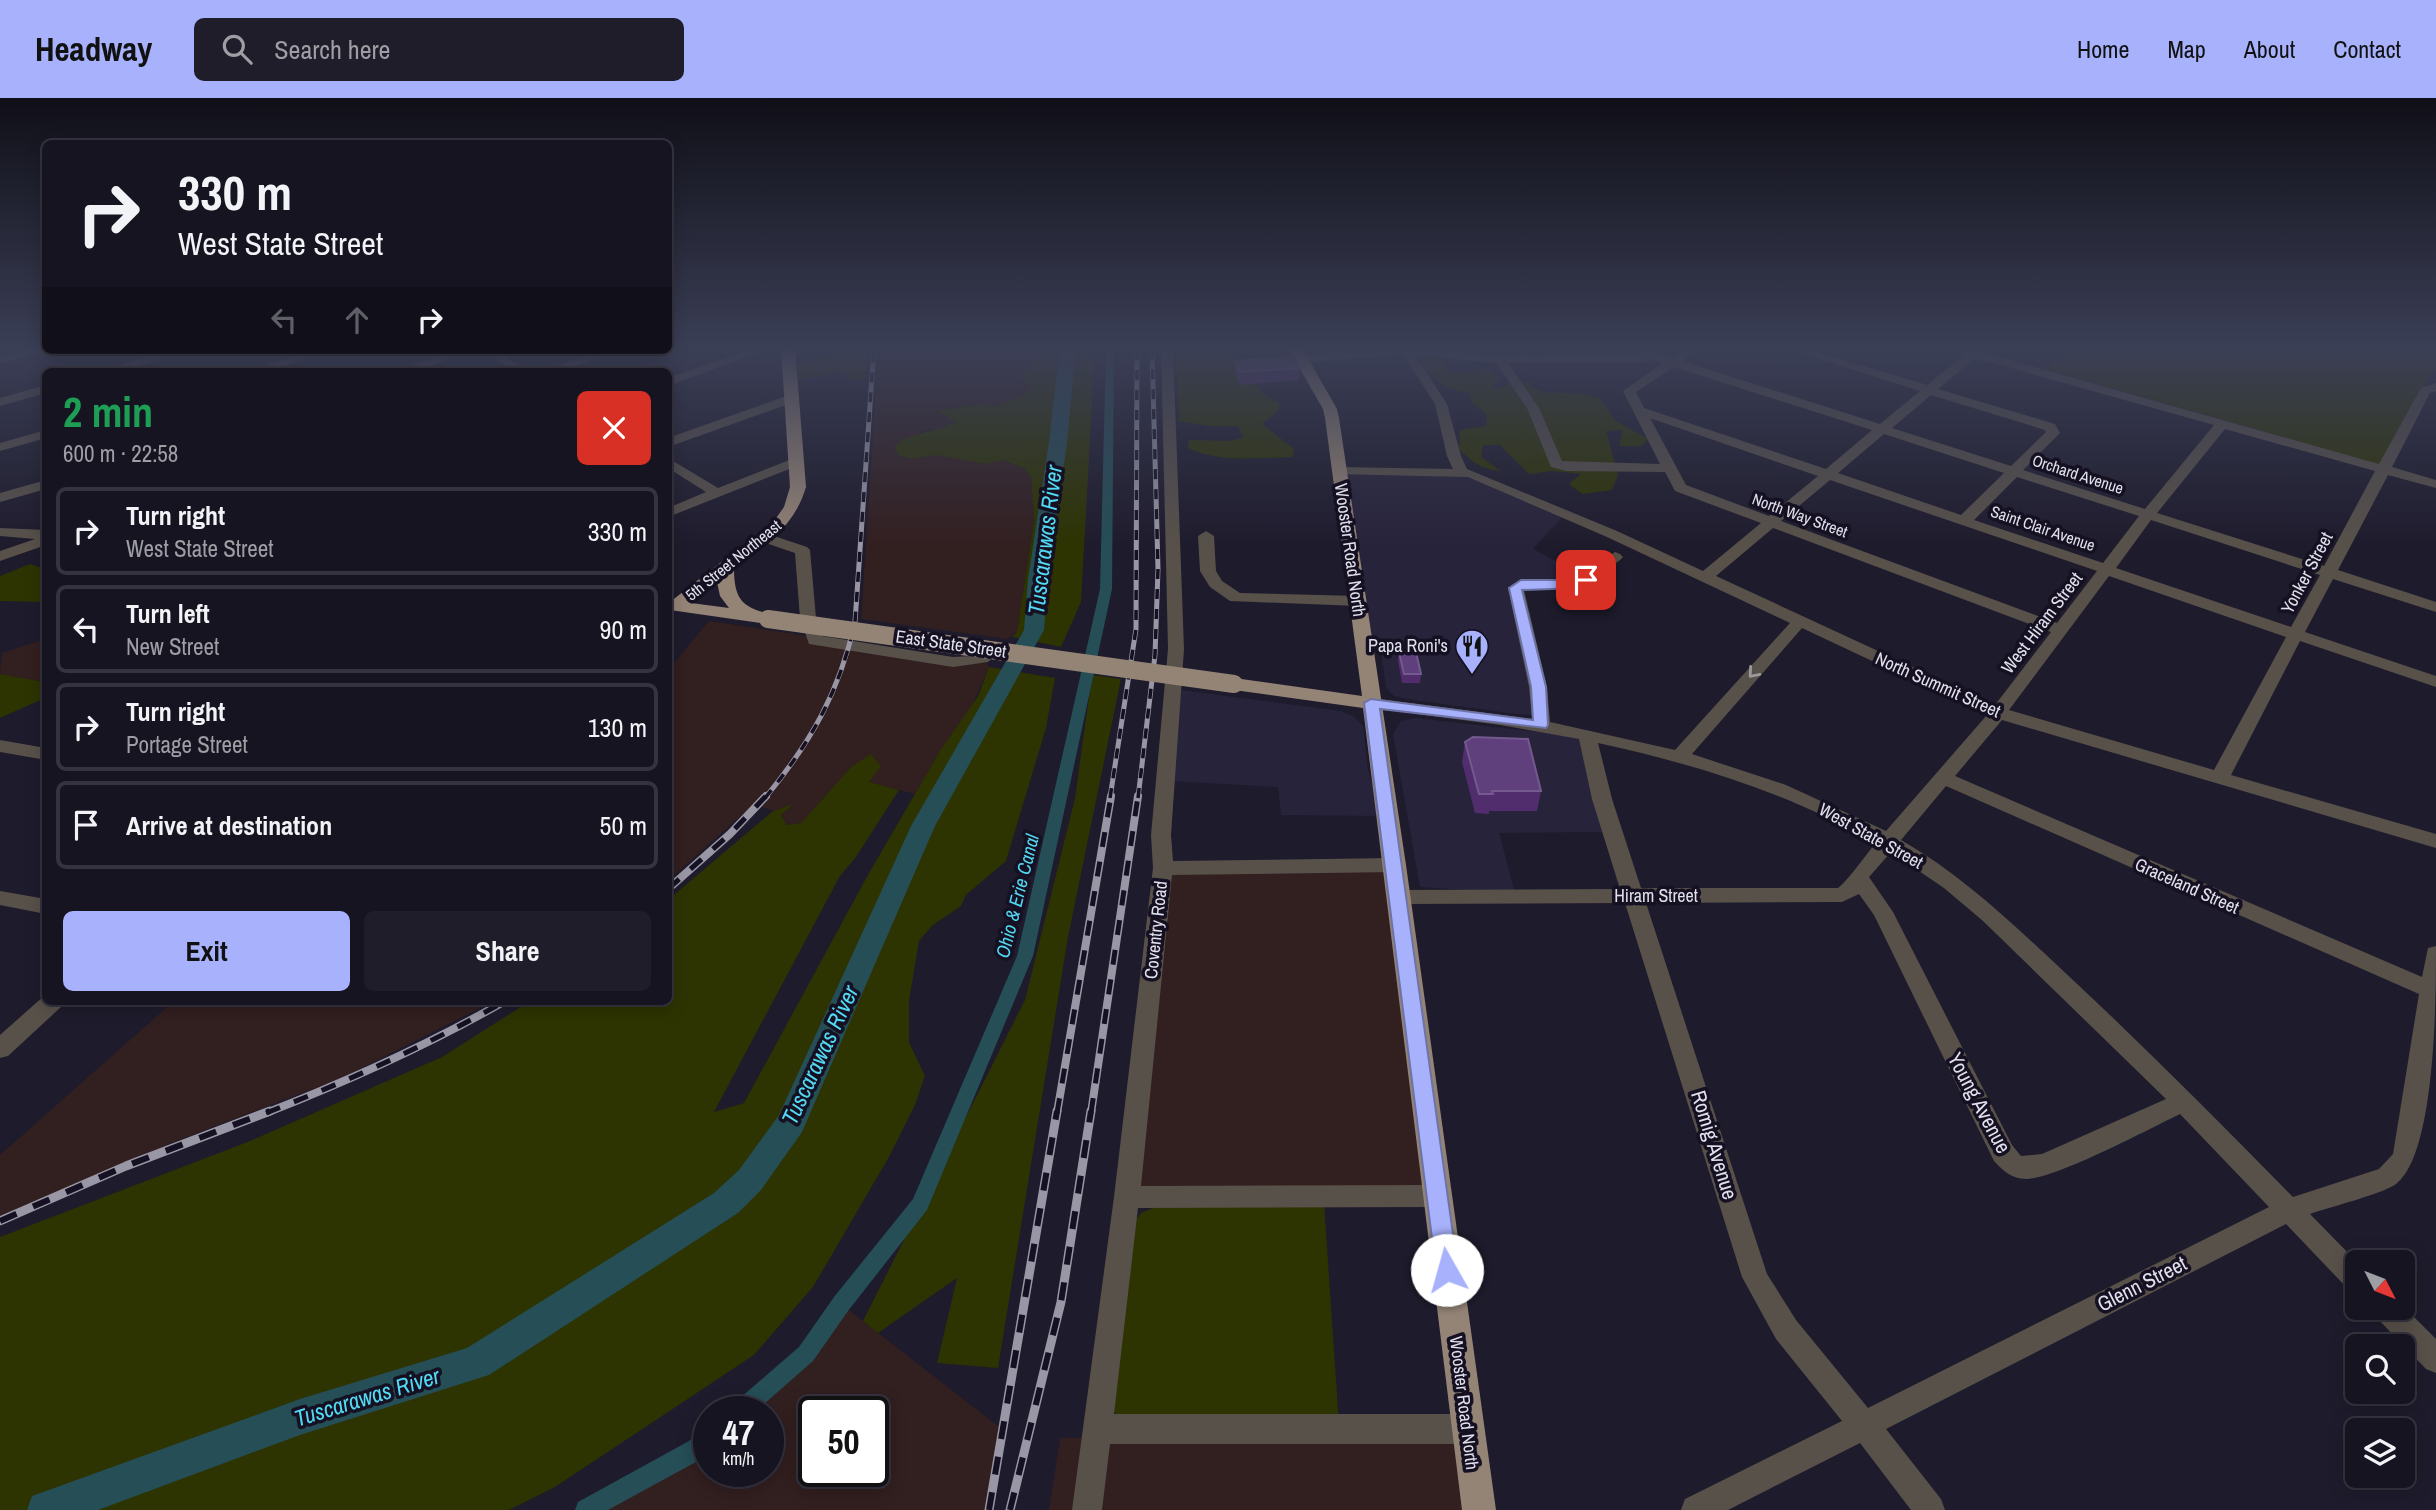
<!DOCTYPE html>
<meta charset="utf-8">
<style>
body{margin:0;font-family:"Archivo Narrow",sans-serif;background:#1f1d2a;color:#f1f3f6;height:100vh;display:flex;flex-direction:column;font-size:26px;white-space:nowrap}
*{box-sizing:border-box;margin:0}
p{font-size:23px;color:#9e9ea5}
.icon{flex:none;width:38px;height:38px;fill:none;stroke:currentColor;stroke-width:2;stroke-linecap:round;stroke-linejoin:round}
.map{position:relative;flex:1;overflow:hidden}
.side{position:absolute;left:42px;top:270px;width:630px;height:637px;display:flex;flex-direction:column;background:#161421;border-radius:10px;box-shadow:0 4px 18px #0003,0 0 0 2px #35333f}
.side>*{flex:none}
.banner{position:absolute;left:42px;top:42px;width:630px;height:214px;border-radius:10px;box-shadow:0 4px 18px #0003,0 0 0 2px #35333f;background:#161421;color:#f1f3f6;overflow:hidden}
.needle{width:46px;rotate:132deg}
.buttons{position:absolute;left:2345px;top:1152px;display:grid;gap:14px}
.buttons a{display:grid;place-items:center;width:70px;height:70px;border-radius:10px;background:#161421;box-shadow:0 4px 18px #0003,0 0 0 2px #35333f;font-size:35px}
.speed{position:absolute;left:693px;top:1298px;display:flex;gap:14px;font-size:35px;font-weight:700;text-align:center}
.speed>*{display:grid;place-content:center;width:91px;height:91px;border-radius:50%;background:#161421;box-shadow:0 4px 18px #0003,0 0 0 2px #35333f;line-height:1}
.speed small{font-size:18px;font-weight:400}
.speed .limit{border:4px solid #111;border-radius:10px;background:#fff;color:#111}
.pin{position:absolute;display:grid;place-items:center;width:60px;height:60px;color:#fff;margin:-30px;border-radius:14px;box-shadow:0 4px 10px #0006}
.me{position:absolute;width:77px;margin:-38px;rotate:353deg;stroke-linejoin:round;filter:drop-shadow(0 0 5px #0008)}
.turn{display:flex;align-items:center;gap:24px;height:147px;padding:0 21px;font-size:32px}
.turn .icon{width:91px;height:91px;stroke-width:2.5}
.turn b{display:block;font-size:49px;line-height:60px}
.lanes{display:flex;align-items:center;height:66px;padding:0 21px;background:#0003;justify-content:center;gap:35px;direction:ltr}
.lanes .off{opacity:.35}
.round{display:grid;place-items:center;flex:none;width:74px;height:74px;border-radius:10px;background:#1f1d2a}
.overview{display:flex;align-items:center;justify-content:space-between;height:119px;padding:0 21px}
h1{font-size:42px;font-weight:700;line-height:52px;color:#1e9e55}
.action{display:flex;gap:14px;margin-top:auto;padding:14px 21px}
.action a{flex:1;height:80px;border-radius:10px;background:#a7b1fc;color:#111;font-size:28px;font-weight:700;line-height:80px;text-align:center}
.action a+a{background:#1f1d2a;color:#f1f3f6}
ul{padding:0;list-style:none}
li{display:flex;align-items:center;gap:21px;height:88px;margin:0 14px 10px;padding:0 7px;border:4px solid #35333f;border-radius:10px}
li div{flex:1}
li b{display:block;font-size:26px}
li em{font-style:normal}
header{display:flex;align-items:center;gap:42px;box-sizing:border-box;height:98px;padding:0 35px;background:#a7b1fc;color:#111}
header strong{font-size:33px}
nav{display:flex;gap:38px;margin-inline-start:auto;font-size:24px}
.search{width:490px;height:63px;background:#1f1d2a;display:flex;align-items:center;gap:18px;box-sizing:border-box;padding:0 24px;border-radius:10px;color:#9e9ea5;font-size:26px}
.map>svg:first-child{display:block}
.built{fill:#27233a}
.industrial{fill:#321f20;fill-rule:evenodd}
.green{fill:#2d3301}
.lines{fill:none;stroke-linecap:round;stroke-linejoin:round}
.canal{fill:#254e57;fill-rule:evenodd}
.river{fill:#254e57;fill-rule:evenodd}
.minor{fill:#58514a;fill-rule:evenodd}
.major{fill:#948476;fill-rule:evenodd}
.rail-far2-casing{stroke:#9997a5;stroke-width:5}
.rail-far1-casing{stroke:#9997a5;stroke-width:8}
.rail-casing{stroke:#9997a5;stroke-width:9}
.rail-far2{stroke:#151122;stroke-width:3.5;stroke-dasharray:10;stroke-linecap:butt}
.rail-far1{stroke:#151122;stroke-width:5;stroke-dasharray:15;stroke-linecap:butt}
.rail{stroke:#151122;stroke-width:6;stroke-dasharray:18;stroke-linecap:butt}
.major-bridge{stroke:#948476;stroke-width:18}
.wall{fill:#512d6e}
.building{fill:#60407c;stroke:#74598e;stroke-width:2}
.oneway{stroke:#9c989b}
.route{fill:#a7b1fc;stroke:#6d73a4;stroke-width:2}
.labels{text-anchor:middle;stroke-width:7;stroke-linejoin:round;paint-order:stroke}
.far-street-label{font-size:16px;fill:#e1e0ec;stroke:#151122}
.street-label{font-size:18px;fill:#e1e0ec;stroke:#151122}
.poi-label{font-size:18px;fill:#e1e0ec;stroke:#151122;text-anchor:end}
.water-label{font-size:19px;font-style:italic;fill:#52d9f3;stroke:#151122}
.near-street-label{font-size:21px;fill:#e1e0ec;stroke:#151122}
.near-water-label{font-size:23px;font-style:italic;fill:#52d9f3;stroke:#151122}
</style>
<header>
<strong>Headway</strong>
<div class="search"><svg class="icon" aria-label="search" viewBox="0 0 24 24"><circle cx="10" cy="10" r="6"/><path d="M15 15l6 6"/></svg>Search here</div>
<nav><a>Home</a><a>Map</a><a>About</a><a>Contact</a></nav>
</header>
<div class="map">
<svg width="2436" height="1412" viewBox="0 0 2436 1412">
<rect width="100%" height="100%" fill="#1e1b2c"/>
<path class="built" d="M1340,375L1464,376L1564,417L1533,451L1585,479L1575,484L1519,485L1538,613L1531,617L1516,616L1407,601L1394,598L1386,590L1380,544L1372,545Z
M1181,592L1341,613L1353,618L1363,628L1368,671L1381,718L1281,717L1278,689L1171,683Z
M1415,620L1584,639L1608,734L1499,735L1515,795L1420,789L1393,636L1401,623Z"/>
<path class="industrial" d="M879,250H1045L1040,264L1024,276L1031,290L1020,298L996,308L979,306L936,313L955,324L942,331L921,333L912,361L936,357L986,366L1003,362L1024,370L1031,379L1034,422L1017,534L1007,541L861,521Z
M709,523L987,565L989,569L970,612L939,655L915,696L868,684L851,669L801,725L787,727L781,716L790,707L773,713L754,706L669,782V571Z
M45,541V584L0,576L2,555Z
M1390,772L1435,1096L1140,1093L1167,775Z
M174,903H494L344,979L171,1045L0,1122V1057Z
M841,1206L1003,1332L989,1412H586L697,1351L709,1340V1374H768V1314H739L806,1256ZM873,1314V1374H814V1314Z
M1463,1338L1473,1412H1049L1060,1340Z"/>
<path class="green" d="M843,250H868L866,280L851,283L845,275L839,274L798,282L795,279L794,266L830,256L829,253Z
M1045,250H1095L1081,504L1061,549L1012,539L1017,534L1034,422L1031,379L1024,370L1003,362L986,366L936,357L912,361L899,357L894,348C916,332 933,336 955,324L937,313L979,306L996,308L1020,298L1031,290L1022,282C1026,270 1039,267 1045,250Z
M1175,250H1243L1236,260L1240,266L1265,267L1240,286L1255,285L1263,296L1280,306L1277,314L1262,326L1294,351L1292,359C1259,360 1218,365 1188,350L1189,342L1227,343L1243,340L1238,328H1208L1179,323Z
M2066,250H2436V271L2432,273L2381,367L2045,271Z
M1439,259L1449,275L1490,271L1500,281L1490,291L1529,283L1531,289L1544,294L1585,296L1600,301L1616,323L1648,341L1642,348H1619L1623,332L1606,333L1618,377L1612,392L1582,396L1569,386L1581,376L1551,373L1529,376L1500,347H1483L1481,359L1501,373C1482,372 1472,364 1459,351L1460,332L1486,328L1487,316L1473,306L1469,295L1447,290L1419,267L1423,260Z
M30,466L45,471V504L0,503V478Z
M989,569L1055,580L1046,630L1006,763L966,797L961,808L933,827L919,843L909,903V944L925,978L915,1007L889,1059L813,1189L754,1257L555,1389L509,1412H0V1139L250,1043L442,959L530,903H668L669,801L773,713L793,706L781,717L787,727L801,725L851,669L871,656L881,668L869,684L899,692L856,759L840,778L714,1014L744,1005L869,775L940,653L978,598Z
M0,576L45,584V600L0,620Z
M1092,577L1121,581L1068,839L998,1270L937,1265L957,1180L878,1235L863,1223L1025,902L1075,700Z
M1324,1104L1339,1327L1119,1324L1113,1310L1134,1125L1141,1115L1153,1110Z"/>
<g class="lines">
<path class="canal" d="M1106,250H1114L1112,491L1033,858L927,1112L848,1213L813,1263L755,1314H729L732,1307L799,1249L834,1199L913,1101L1017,858L1100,491Z
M709,1329V1355L705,1359L608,1412H575L578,1404L689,1343L701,1332Z"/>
<path class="river" d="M1060,250H1076L1067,344L1048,481L1044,532L935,728L802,1034L761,1092L738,1115L489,1277L300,1337L98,1412H27L32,1398L46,1393L300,1301L467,1250L714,1095L739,1072L779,1017L911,728L1024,532L1028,481L1049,344Z"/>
<path class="minor" d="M31,250L50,252L0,266V258Z
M754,250H771L668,288V280Z
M1161,250H1173L1184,551L1171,737L1173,763L1395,760L1402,762L1405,767L1402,772L1395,774L1172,777L1141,1088L1437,1087L1446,1090L1450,1098L1446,1106L1437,1109L1138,1110L1114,1316H1468L1478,1321L1483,1331L1478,1341L1468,1346H1110L1102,1412H1072L1114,1099L1153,770L1151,737L1168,551Z
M1389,250H1420L1484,257L1637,256L1623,250H1641L1671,260L1686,250H1700L1682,263L1880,326L1920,293L1785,250H1803L1927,287L1964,257L1948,250H1967L2379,366L2421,290L2436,285V293L2430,295L2392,369L2436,382V390L2388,377L2338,472L2436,504V514L2333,481L2305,534L2436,578V589L2300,543L2231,677L2436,736V750L2002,622L1955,678L2422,879L2428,850L2436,848C2436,899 2436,1056 2396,1086C2382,1096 2330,1109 2310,1116L2357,1164V1194L2348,1191L2286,1126L1886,1331L1941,1401L1945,1412H1911L1860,1345L1728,1412H1681L1685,1401L1842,1323L1776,1241L1742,1179L1625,805L1399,806L1392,804L1389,799L1392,794L1399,792L1620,791L1592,701L1579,641L1500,627L1372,610L1363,605L1372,600L1532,621L1529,589L1508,490L1522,481H1574L1615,454L1620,456L1623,459L1620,462L1584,489L1524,492L1547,589L1550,624L1675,652L1790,525L1607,439L1468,379L1334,376L1332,373L1339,369L1453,371L1447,358L1435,306L1403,256L1301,265L1295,261L1301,257ZM1415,257L1496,265L1527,310L1551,369L1566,373L1665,374L1675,393L1761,425L1703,473L1617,433L1467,371L1461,358L1447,306ZM1975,260L2214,327L2145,411L2023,372L2060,335L2055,326L1938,291ZM1651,261L1663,265L1623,293L1660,366L1562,363L1539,310L1508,265L1645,264ZM1674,269L1872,332L1826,371L1644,310L1636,294ZM1931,297L2045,332L2046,334L2011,368L1892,330ZM1650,320L1818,378L1769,418L1686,387ZM2225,331L2375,373L2324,468L2157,415ZM1884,336L2004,375L1961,417L1838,375ZM2017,379L2139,418L2103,465L1974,422ZM1830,382L2097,473L2057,525L1781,423ZM2151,422L2320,477L2291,529L2116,470ZM1773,430L2051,534L1995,607L1716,478ZM2109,478L2286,539L2214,672L2009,612ZM1802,530L1987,617L1886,733L1786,687L1692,656ZM1598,645C1694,666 1790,695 1876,745C1867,755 1847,784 1838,790H1641L1612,701ZM1946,688L2419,896L2393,1056L2379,1071L2293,1099C2221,1026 2149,953 2074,883C2019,832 1966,779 1901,742ZM1891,754L1944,790L1983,823L2166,1001L2042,1056L2021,1058L2012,1047L1893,814L1869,779ZM1859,796L1874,817L1994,1063C2002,1072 2012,1081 2026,1081C2055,1081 2149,1031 2180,1016L2269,1109L1868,1310L1796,1222L1767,1176L1646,805L1842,804Z
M169,252H188L122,273H102Z
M313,252H332L268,273H249Z
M457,252H475L415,273H396Z
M482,252H496L528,273H513Z
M600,252H618L562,273H544Z
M46,287V295L0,308V300Z
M792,296L798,300L797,303L668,349V340Z
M46,332V340L0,353V345Z
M797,359L802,360V366L668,419V410L706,394L668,370V360L718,390Z
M46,382V391L0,404V395Z
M0,430L46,432V447L0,463V453L35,441L0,438Z
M1206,433L1214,438L1216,473L1222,483L1240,495L1358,498L1366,503L1358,508L1230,503L1210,489L1200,473L1198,438Z
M765,435L807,449L810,452L816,520L822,538L953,559L972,558L995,544L1003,549L988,564L953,569L809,546L800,520L795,455L760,443L757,440Z
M0,642L46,650V662L0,654Z
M0,793L46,801V816L0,807Z
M45,897L46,903H64L61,909L8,958L0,960V937Z
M2403,1208L2436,1241V1275L2426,1271L2375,1218L2372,1209Z"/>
<path class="major" d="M781,250H795L806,389C794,430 766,445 734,470C734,504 744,510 774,517L777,521L768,526L670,512V504L774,423L784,409L790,389ZM717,484L720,498L729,510L691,505Z
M1288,250H1302L1337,311L1339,320L1406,767L1496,1412H1462L1363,610L1234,592L1225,586L1234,580L1362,598L1325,320L1323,311Z"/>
<defs>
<path id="rail-far2" d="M765,700C811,644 839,595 855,524L874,250
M1110,700L1136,531L1137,250
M1138,700L1155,557L1158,471L1152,250"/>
<path id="rail-far1" d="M668,791L730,736L766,698
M266,1015C348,983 428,947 505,903
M1057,1015L1111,698
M1091,1015L1138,698"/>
<path id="rail" d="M0,1123L126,1068L270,1013
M989,1412L1057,1013
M1010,1412L1061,1204L1091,1013"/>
</defs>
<use href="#rail-far2" class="rail-far2-casing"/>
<use href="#rail-far1" class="rail-far1-casing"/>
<use href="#rail" class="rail-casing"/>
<use href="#rail-far2" class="rail-far2"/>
<use href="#rail-far1" class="rail-far1"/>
<use href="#rail" class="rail"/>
<path class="major-bridge" d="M768,521L1234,586"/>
</g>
<path class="wall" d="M1235,263L1300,270L1299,282L1240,287L1235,275Z
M1399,554L1421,576L1420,585H1402L1398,563Z
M1465,644L1541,693L1537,713H1489V716L1475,715L1462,664Z"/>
<path class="building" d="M1295,259L1300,270L1240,274L1235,263Z
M1399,554H1416L1421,576H1404Z
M1473,639L1528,641L1541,693H1492L1493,696H1479L1465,644Z"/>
<defs><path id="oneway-chevron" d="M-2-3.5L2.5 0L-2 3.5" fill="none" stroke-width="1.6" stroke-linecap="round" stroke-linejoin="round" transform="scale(1.75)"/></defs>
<use class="oneway" href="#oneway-chevron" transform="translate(1753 575) rotate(131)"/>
<linearGradient id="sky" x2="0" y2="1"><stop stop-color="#100f18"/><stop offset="0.56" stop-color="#3b3f56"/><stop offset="1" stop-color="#3b3f56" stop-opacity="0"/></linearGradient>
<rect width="2436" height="448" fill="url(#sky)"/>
<path class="route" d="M1586,478L1592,482L1578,490L1522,492L1546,589L1548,627L1546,630L1380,611L1458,1172L1455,1179L1447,1182L1439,1179L1436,1172L1364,605L1371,601L1533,622L1531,589L1509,490L1521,482H1576Z"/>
<defs>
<symbol id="restaurant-pin" viewBox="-11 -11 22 30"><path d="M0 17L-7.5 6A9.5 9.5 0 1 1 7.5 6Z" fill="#a7b1fc" stroke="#151122"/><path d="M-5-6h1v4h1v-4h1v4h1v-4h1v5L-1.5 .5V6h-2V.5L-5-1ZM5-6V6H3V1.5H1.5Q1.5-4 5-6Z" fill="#111"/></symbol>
</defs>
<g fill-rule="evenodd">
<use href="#restaurant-pin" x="1453" y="529" width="38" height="52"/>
</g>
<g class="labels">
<g class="far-street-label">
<text transform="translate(2078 376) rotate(18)" y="6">Orchard Avenue</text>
<text transform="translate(1800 417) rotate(20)" y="6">North Way Street</text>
<text transform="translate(2043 430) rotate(19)" y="6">Saint Clair Avenue</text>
<text transform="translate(733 462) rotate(-39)" y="6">5th Street Northeast</text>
</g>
<g class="street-label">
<text transform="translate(1350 452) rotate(82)" y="6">Wooster Road North</text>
<text transform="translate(2307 475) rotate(-62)" y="6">Yonker Street</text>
<text transform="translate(2042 525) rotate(-53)" y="6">West Hiram Street</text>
<text transform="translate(951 546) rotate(8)" y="6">East State Street</text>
<text transform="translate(1938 587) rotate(24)" y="6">North Summit Street</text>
<text transform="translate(1871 738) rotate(29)" y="6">West State Street</text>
<text transform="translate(2187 788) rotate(24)" y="6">Graceland Street</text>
<text x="1656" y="804">Hiram Street</text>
<text transform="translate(1156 832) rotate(-84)" y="6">Coventry Road</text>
<text transform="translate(1464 1305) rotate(83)" y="6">Wooster Road North</text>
</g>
<g class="poi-label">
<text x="1448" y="554">Papa Roni's</text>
</g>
<g class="water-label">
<text transform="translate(1017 798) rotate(-76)" y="7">Ohio &amp; Erie Canal</text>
</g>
<g class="near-street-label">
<text transform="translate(1979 1005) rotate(62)" y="7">Young Avenue</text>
<text transform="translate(1714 1047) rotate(73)" y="7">Romig Avenue</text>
<text transform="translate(2142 1186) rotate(-27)" y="7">Glenn Street</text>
</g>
<g class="near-water-label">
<text transform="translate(1045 442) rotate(-83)" y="8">Tuscarawas River</text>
<text transform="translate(820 957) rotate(-65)" y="8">Tuscarawas River</text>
<text transform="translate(367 1299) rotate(-17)" y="8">Tuscarawas River</text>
</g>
</g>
</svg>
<div class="buttons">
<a><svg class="needle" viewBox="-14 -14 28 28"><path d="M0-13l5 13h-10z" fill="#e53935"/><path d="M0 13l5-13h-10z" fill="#9e9ea5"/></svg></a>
<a><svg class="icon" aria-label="search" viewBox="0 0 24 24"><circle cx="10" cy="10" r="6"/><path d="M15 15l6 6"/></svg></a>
<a><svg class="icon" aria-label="layers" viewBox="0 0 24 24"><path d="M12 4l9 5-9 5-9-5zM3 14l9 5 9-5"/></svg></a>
</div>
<div class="speed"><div>47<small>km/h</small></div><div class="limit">50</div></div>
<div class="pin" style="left:1586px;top:482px;background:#d93025"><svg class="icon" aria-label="arrive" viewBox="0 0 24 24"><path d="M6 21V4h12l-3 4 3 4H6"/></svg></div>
<svg class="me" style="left:1447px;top:1172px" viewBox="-20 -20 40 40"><circle r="19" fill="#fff"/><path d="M0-13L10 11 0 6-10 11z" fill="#a7b1fc"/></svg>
<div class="banner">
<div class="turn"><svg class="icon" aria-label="right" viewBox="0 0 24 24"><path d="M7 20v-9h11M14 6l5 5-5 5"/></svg><div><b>330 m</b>West State Street</div></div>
<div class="lanes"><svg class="icon off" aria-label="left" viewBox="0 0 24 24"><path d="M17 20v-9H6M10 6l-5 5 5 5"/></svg><svg class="icon off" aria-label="ahead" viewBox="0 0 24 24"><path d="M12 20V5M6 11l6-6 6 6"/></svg><svg class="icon" aria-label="right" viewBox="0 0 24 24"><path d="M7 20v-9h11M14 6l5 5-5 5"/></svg></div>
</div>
<section class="side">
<div class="overview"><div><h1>2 min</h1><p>600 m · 22:58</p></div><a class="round" style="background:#d93025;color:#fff"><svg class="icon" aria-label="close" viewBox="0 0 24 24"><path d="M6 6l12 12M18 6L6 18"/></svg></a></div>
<ul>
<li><svg class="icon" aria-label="right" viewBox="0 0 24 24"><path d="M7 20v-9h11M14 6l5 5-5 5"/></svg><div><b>Turn right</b><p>West State Street</p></div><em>330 m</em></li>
<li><svg class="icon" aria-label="left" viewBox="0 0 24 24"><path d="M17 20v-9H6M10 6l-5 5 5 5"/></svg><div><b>Turn left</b><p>New Street</p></div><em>90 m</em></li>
<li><svg class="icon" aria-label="right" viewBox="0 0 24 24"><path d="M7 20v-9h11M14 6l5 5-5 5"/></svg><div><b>Turn right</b><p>Portage Street</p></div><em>130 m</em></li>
<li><svg class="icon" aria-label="arrive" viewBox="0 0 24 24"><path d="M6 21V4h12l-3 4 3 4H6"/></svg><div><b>Arrive at destination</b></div><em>50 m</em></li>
</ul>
<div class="action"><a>Exit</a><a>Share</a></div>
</section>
</div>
